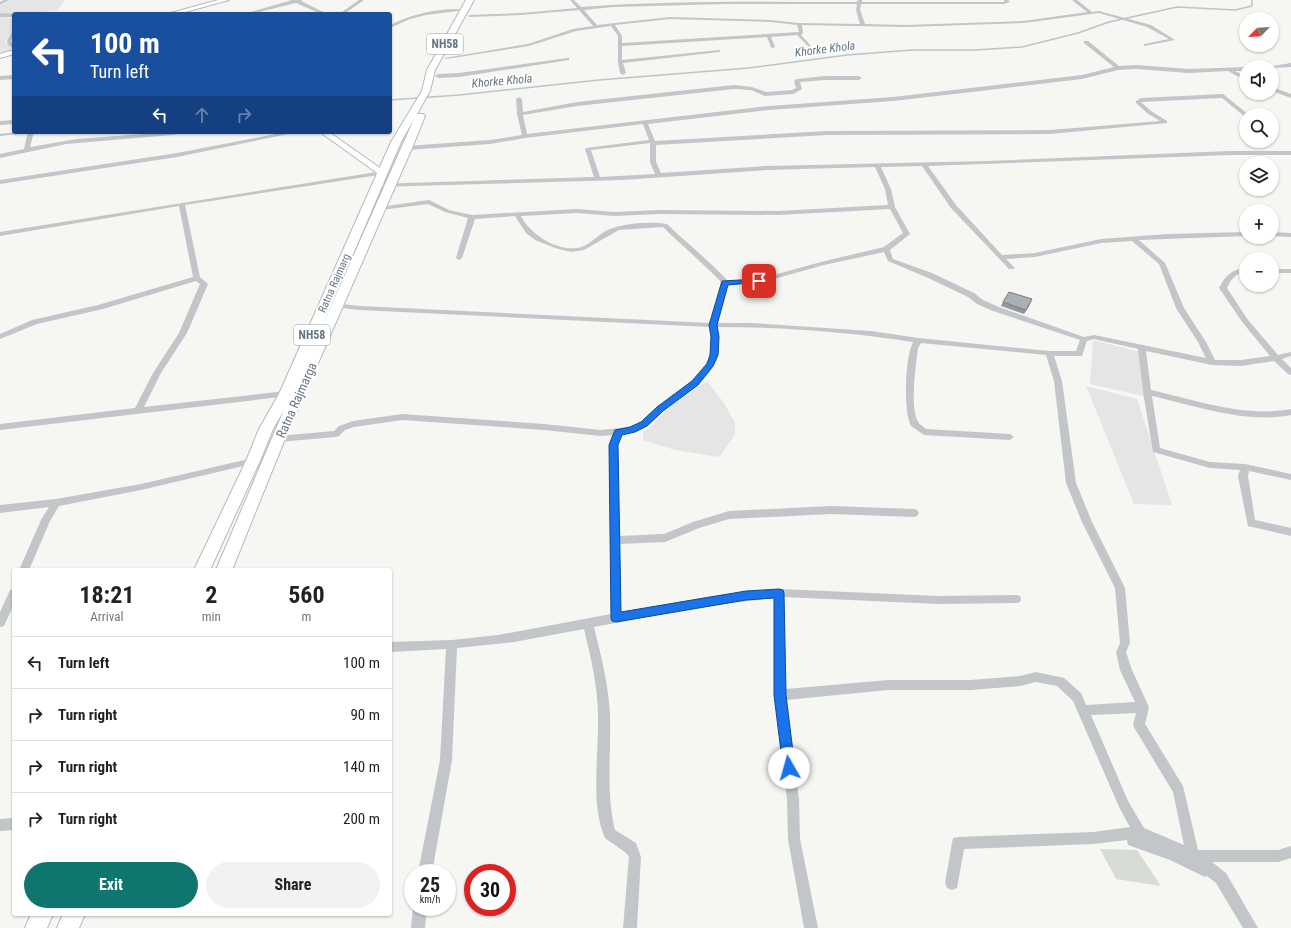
<!DOCTYPE html>
<meta charset="utf-8">
<style>
body{margin:0;font-family:"Roboto Condensed",sans-serif;background:#f2f2f2;color:#222;height:100vh;display:flex;flex-direction:column;font-size:15px;white-space:nowrap}
*{box-sizing:border-box;margin:0}
p{font-size:13px;color:#767676}
.icon{flex:none;width:22px;height:22px;fill:none;stroke:currentColor;stroke-width:2;stroke-linecap:round;stroke-linejoin:round}
.map{position:relative;flex:1;overflow:hidden}
.sheet{position:absolute;left:12px;top:568px;width:380px;height:348px;display:flex;flex-direction:column;background:#fff;border-radius:4px;box-shadow:0 1px 3px #0004}
.sheet>*{flex:none}
.banner{position:absolute;left:12px;top:12px;width:380px;height:122px;border-radius:4px;box-shadow:0 1px 3px #0004;background:#1a4fa0;color:#fff;overflow:hidden}
.needle{width:26px;rotate:246deg}
.fabs{position:absolute;left:1239px;top:12px;display:grid;gap:8px}
.fabs a{display:grid;place-items:center;width:40px;height:40px;border-radius:50%;background:#fff;box-shadow:0 1px 3px #0004;font-size:20px}
.speed{position:absolute;left:404px;top:864px;display:flex;gap:8px;font-size:20px;font-weight:700;text-align:center}
.speed>*{display:grid;place-content:center;width:52px;height:52px;border-radius:50%;background:#fff;box-shadow:0 1px 3px #0004;line-height:1}
.speed small{font-size:10px;font-weight:400}
.speed .limit{border:6px solid #d22;background:#fff;color:#111}
.pin{position:absolute;display:grid;place-items:center;width:34px;height:34px;color:#fff;margin:-17px;border-radius:8px;box-shadow:0 2px 6px #0006}
.me{position:absolute;width:44px;margin:-22px;rotate:353deg;stroke-linejoin:round;filter:drop-shadow(0 0 3px #0008)}
.turn{display:flex;align-items:center;gap:14px;height:84px;padding:0 12px;font-size:18px}
.turn .icon{width:52px;height:52px;stroke-width:2.5}
.turn b{display:block;font-size:28px;line-height:34px}
.lanes{display:flex;align-items:center;height:38px;padding:0 12px;background:#0003;justify-content:center;gap:20px;direction:ltr}
.lanes .off{opacity:.35}
.eta{display:flex;justify-content:space-evenly;align-items:center;height:68px;text-align:center}
.eta b{font-size:24px;font-weight:700;line-height:28px}
.primary-button{display:flex;gap:8px;margin-top:auto;padding:8px 12px}
.primary-button a{flex:1;height:46px;border-radius:24px;background:#0f766e;color:#fff;font-size:16px;font-weight:700;line-height:46px;text-align:center}
.primary-button a+a{background:#f2f2f2;color:#222}
ul{padding:0;list-style:none}
li{display:flex;align-items:center;gap:12px;height:52px;padding:0 12px;border-top:1px solid #e0e0e0}
li div{flex:1}
li b{display:block;font-size:15px}
li em{font-style:normal}
.map>svg:first-child{display:block}
.built{fill:#e4e5e4}
.green{fill:#d7ddd4}
.lines{fill:none;stroke-linecap:round;stroke-linejoin:round}
.stream-far1{stroke:#b9c5c9;stroke-width:1.5}
.stream{stroke:#b9c5c9;stroke-width:2}
.secondary-casing{stroke:#b4b9bd;stroke-width:2}
.primary-casing{stroke:#b5b9bd;stroke-width:2}
.minor{fill:#c2c6c9;fill-rule:evenodd}
.tertiary{fill:#c2c6c9;fill-rule:evenodd}
.secondary{fill:#fff;fill-rule:evenodd}
.primary{fill:#fff;fill-rule:evenodd}
.wall{fill:#91989c}
.shaded-wall{fill:#767c7f}
.building{fill:#a9b1b5;stroke:#767c7f}
.route{fill:#1a73e8;stroke:#114b97}
.labels{text-anchor:middle;stroke-width:4;stroke-linejoin:round;paint-order:stroke}
.far-street-label{font-size:11px;fill:#667683;stroke:#fff}
.shield{fill:#fff;stroke:#949fa8;stroke-width:1}
.shield-label{font-size:12px;font-weight:bold;fill:#667683}
.far-water-label{font-size:12px;font-style:italic;fill:#62777f;stroke:#fff}
.street-label{font-size:13px;fill:#667683;stroke:#fff}
</style>
<div class="map">
<svg width="1291" height="928" viewBox="0 0 1291 928">
<rect width="100%" height="100%" fill="#f6f6f3"/>
<path class="built" d="M10,0H65L57,10L27,14H0V6Z
M0,16L14,19V33L5,40L13,52L0,55Z
M1093,340L1140,352L1143,396L1090,384Z
M707,381L724,403L735,423V435L719,457L675,450L643,440V432L652,426L659,417L678,400Z
M1086,386L1137,399L1172,505L1134,504Z"/>
<path class="green" d="M1100,849L1137,850L1161,886L1116,879Z"/>
<g class="lines">
<path class="stream-far1" d="M390,100L459,95L599,80L749,68L847,55L912,50H975L1022,47L1078,33L1109,22L1177,7L1235,10L1252,6V0"/>
<path class="stream" d="M0,135L25,132"/>
<defs>
<path id="secondary" d="M218,0H229L178,14H167Z
M14,50V54L0,58V54Z
M320,132H329L387,173L383,176L380,175Z"/>
<path id="primary" d="M466,0H474L435,70L430,91L417,114H423L425,116L412,148L285,439L232,570H216L284,410L273,429L260,461L210,570H194L246,461L259,429L279,394L391,142L422,91L427,70ZM414,119L321,329L401,142Z
M31,914H53L47,928H25Z
M63,914H85L79,928H57Z"/>
</defs>
<use href="#secondary" class="secondary-casing"/>
<use href="#primary" class="primary-casing"/>
<path class="minor" d="M4,0H9L0,5V2Z
M292,0H303L301,1L327,14H321L296,3L251,14H244Z
M359,0H364L344,14H339Z
M570,0H574L581,7C673,0 766,2 857,2L858,0H862V2H1004V0H1008L1010,2L1004,4H861L860,10L865,24L906,25L1024,21L1087,12L1072,0H1077L1092,12L1099,11L1151,25L1175,40L1144,46V44L1169,39L1147,27L1099,13L1024,23L906,27L802,25L803,33L801,35L811,46L809,47L797,35L771,37L775,47L773,48L771,47L767,37L622,46V60L719,50L721,51L719,52L623,63L626,73L623,75L620,73L618,62V36L611,26L576,31L529,46L446,59L444,58L528,44L573,29L593,26L579,10L521,15L470,17L468,16L470,15L521,13L577,8ZM725,4H857L856,10L860,24L799,23L771,20L670,17L597,25L584,10L613,7ZM670,19L771,22L797,25L799,32L622,43V36L615,25Z
M454,9L466,10L426,15L410,19L390,28V25C410,15 431,10 454,9Z
M12,33H14V37L11,40L14,49L8,45L7,40Z
M1084,41H1088L1119,66L1136,65L1189,69L1246,67V71H1235L1246,77V81L1228,71L1189,73L1136,69L1118,70L1082,79L989,90L893,101L769,110L648,124L655,141L827,131L1050,130L1160,121L1147,113L1136,103V101L1141,98L1223,94L1249,115L1244,116L1222,98L1142,102H1141L1151,111L1167,121V123L1050,134L827,135L656,145V162L661,173L766,166L987,161L1230,151H1291V155H1230L928,166L956,205L1002,255L1035,253L1101,239L1168,234L1246,232V236L1139,240L1165,263L1184,308L1206,342L1215,360H1241L1270,356L1243,323L1219,288C1225,276 1232,269 1246,268V272C1236,273 1231,279 1227,288L1248,320L1278,355L1291,352V356L1282,359L1291,368V375L1288,374L1274,361L1241,366L1212,365L1146,351L1151,390C1195,400 1245,418 1291,409V415C1246,424 1196,406 1152,396L1160,448L1210,462L1245,464L1291,474V480L1249,471L1248,476L1255,520L1291,528V536L1248,526L1238,476L1240,470L1210,468L1153,452L1143,392L1138,349L1094,339L1087,341L1082,356H1054L1062,381L1076,483L1092,522L1125,588L1130,643L1126,652L1132,670L1149,707L1145,724L1183,786L1198,850H1278L1291,846V858L1278,862H1212L1226,873L1258,928H1243L1216,883L1207,876L1205,877L1170,860L1128,845L1127,840L1094,844L964,849L957,888L952,890L947,888L945,883L952,843L953,838L958,837L1094,832L1130,827L1120,809L1073,701L1057,686L1036,682L1020,686L970,690H888L786,700L799,799L800,839L818,928H804L788,839L787,799L774,695V598L712,605L594,627C601,656 609,686 610,717C611,755 606,793 615,830L636,843L641,857L637,928H623L629,857L626,853L605,838C590,805 599,753 598,716C598,687 591,658 584,629L514,642L457,648L452,760L432,873H418L440,760L446,649L390,652V642L452,640L498,635L611,614L609,445L612,435L601,436L544,430L402,420L354,427L345,430L339,436L336,437L278,442L274,439L278,436L334,431L339,426L353,421L402,414L544,424L601,430L629,427L641,422L657,407L692,381L706,363L710,355L711,337L710,327L360,310L332,307L328,305L332,303L360,306L710,323L721,282C703,263 682,246 663,227L619,230L584,250L571,252L555,248L535,240L526,233L515,216L475,219L462,258L459,260L456,258L468,218L445,212L428,204L381,210L379,209V207L429,200L449,210L472,215L577,209L614,212L659,210L778,211L888,205L885,189L875,167L766,170L622,180L376,187L374,186V184L594,177L585,149L586,148L649,140L643,124L525,138L490,144L407,150L404,148L407,146L490,140L522,135L517,114L516,99L519,97L522,99L523,112L577,102L734,85L752,87L766,92L792,90L796,88L794,81L797,79L825,76H859L862,78L859,80H825L800,82L802,89L793,94L765,96L751,90L734,89L577,106L523,115L527,134L769,106L893,97L1082,75L1114,67L1084,43ZM650,143V162L655,174L600,177L591,150ZM922,166L951,208L1009,269H1013L1015,268L1006,259L1035,257L1101,243L1132,241L1159,264L1176,308L1198,342L1206,358L1094,335L1084,337L999,307L983,300L974,293L932,273L893,259L890,250L910,234L895,207L891,189L881,167ZM890,209L903,233L884,247L821,262L759,279L727,280C708,260 687,243 667,224C651,221 618,223 604,232C596,237 587,247 577,248C556,251 530,234 521,216L577,213L614,216L659,214L778,215ZM884,252L888,261L926,277L968,297L977,304L993,311L1080,340L1076,351H1049L918,338L871,331L752,323H717L728,284L759,283L824,265ZM717,327C783,327 849,332 913,342C905,358 903,410 911,426L924,435L1010,440L1014,437L1010,434L926,429C924,427 920,425 919,423C909,411 916,364 918,348L921,343L1046,355L1054,381L1066,483L1082,522L1115,588L1120,643L1116,652L1120,670L1135,702L1086,705L1081,693L1064,678L1036,672L1020,676L970,680H888L786,689L784,597L939,604L1016,603L1020,602L1021,599L1020,596L1016,595L939,596L779,589L712,596L621,612L620,544L665,542L699,528L729,519L831,514L914,517L917,516L919,513L917,510L914,509L831,506L729,511L693,522L664,534L619,536L617,445L621,434C630,433 640,431 647,426C653,422 658,416 663,411C681,396 713,379 718,355C720,346 719,336 717,327ZM1136,713L1133,725L1135,729L1173,792L1184,845L1144,828L1128,801L1091,715Z
M567,58H569V60L459,77L438,78L435,76L438,74L459,73Z
M1291,63V67L1272,68V67H1267Z
M14,75V79L0,80V76Z
M1272,87L1291,94V98L1272,91Z
M14,120V124L0,125V121Z
M28,132H34L30,147L77,139L168,132H187L172,135L66,144L0,158V154L24,149Z
M286,132H298L177,157L0,184V180L177,153Z
M383,171L386,173L385,174L185,205L200,277L208,284L187,333L161,373L144,407L286,391L290,394L289,396L0,430V424L135,408L153,373L179,333L200,284L196,281L103,309L37,324L0,339V334L32,320L98,305L193,277L179,206L0,236V232Z
M1272,232L1291,233V237L1272,236Z
M1272,269H1291V273H1272Z
M253,458L256,459L257,461L256,463L141,490L59,506L50,521L29,570H19L41,520L49,507L0,513V505L56,499L141,484Z
M14,589V604L4,626L0,627V612L10,590Z
M14,818V830L0,831V819Z
M413,907H427L425,928H411Z"/>
<path class="tertiary" d="M0,13L16,14H14V17H0Z"/>
<use href="#secondary" class="secondary"/>
<use href="#primary" class="primary"/>
</g>
<path class="wall" d="M1003,302L1030,304L1024,314L1001,306Z"/>
<path class="shaded-wall" d="M1032,299L1030,304L1024,314L1026,310Z"/>
<path class="building" d="M1009,292L1032,299L1026,310L1003,302Z"/>
<path class="route" d="M759,279H762V282L728,285L717,325L719,337L718,355L713,366L698,385L663,411L647,426L635,432L622,435L618,445L621,612L746,591L779,589L783,590L784,593L786,695L795,768L793,772L789,774L785,772L783,768L774,695V598L746,600L616,622L612,621L611,618L609,445L615,430L630,427L641,422L657,407L692,381L707,364L710,355L711,337L709,325L722,281Z"/>
<g class="labels">
<g class="far-street-label">
<text transform="translate(334 283) rotate(-66)" y="4">Ratna Rajmarg</text>
</g>
<g class="shield">
<rect x="427" y="34" width="36" height="20" rx="3"/>
<rect x="294" y="325" width="36" height="20" rx="3"/>
</g>
<g class="shield-label">
<text x="445" y="48">NH58</text>
<text x="312" y="339">NH58</text>
</g>
<g class="far-water-label">
<text transform="translate(825 49) rotate(-7)" y="4">Khorke Khola</text>
<text transform="translate(502 81) rotate(-5)" y="4">Khorke Khola</text>
</g>
<g class="street-label">
<text transform="translate(296 400) rotate(-66)" y="5">Ratna Rajmarga</text>
</g>
</g>
</svg>
<div class="fabs">
<a><svg class="needle" viewBox="-14 -14 28 28"><path d="M0-13l5 13h-10z" fill="#e53935"/><path d="M0 13l5-13h-10z" fill="#767676"/></svg></a>
<a><svg class="icon" aria-label="sound" viewBox="0 0 24 24"><path d="M4 9h4l5-4v14l-5-4H4zM17 9q2 3 0 6"/></svg></a>
<a><svg class="icon" aria-label="search" viewBox="0 0 24 24"><circle cx="10" cy="10" r="6"/><path d="M15 15l6 6"/></svg></a>
<a><svg class="icon" aria-label="layers" viewBox="0 0 24 24"><path d="M12 4l9 5-9 5-9-5zM3 14l9 5 9-5"/></svg></a>
<a>+</a>
<a>−</a>
</div>
<div class="speed"><div>25<small>km/h</small></div><div class="limit">30</div></div>
<div class="pin" style="left:759px;top:281px;background:#d93025"><svg class="icon" aria-label="arrive" viewBox="0 0 24 24"><path d="M6 21V4h12l-3 4 3 4H6"/></svg></div>
<svg class="me" style="left:789px;top:768px" viewBox="-20 -20 40 40"><circle r="19" fill="#fff"/><path d="M0-13L10 11 0 6-10 11z" fill="#1a73e8"/></svg>
<div class="banner">
<div class="turn"><svg class="icon" aria-label="left" viewBox="0 0 24 24"><path d="M17 20v-9H6M10 6l-5 5 5 5"/></svg><div><b>100 m</b>Turn left</div></div>
<div class="lanes"><svg class="icon" aria-label="left" viewBox="0 0 24 24"><path d="M17 20v-9H6M10 6l-5 5 5 5"/></svg><svg class="icon off" aria-label="ahead" viewBox="0 0 24 24"><path d="M12 20V5M6 11l6-6 6 6"/></svg><svg class="icon off" aria-label="right" viewBox="0 0 24 24"><path d="M7 20v-9h11M14 6l5 5-5 5"/></svg></div>
</div>
<section class="sheet">
<div class="eta">
<div><b>18:21</b><p>Arrival</p></div>
<div><b>2</b><p>min</p></div>
<div><b>560</b><p>m</p></div>
</div>
<ul>
<li><svg class="icon" aria-label="left" viewBox="0 0 24 24"><path d="M17 20v-9H6M10 6l-5 5 5 5"/></svg><div><b>Turn left</b></div><em>100 m</em></li>
<li><svg class="icon" aria-label="right" viewBox="0 0 24 24"><path d="M7 20v-9h11M14 6l5 5-5 5"/></svg><div><b>Turn right</b></div><em>90 m</em></li>
<li><svg class="icon" aria-label="right" viewBox="0 0 24 24"><path d="M7 20v-9h11M14 6l5 5-5 5"/></svg><div><b>Turn right</b></div><em>140 m</em></li>
<li><svg class="icon" aria-label="right" viewBox="0 0 24 24"><path d="M7 20v-9h11M14 6l5 5-5 5"/></svg><div><b>Turn right</b></div><em>200 m</em></li>
</ul>
<div class="primary-button"><a>Exit</a><a>Share</a></div>
</section>
</div>
